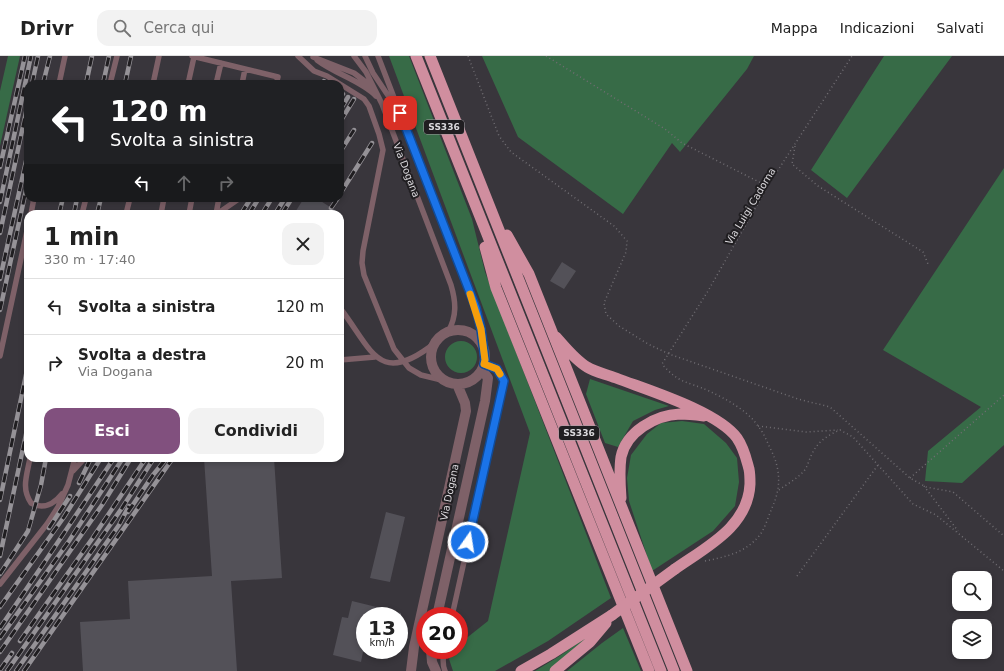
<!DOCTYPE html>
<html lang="it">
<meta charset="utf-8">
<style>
body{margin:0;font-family:"DejaVu Sans",sans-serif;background:#f2f2f2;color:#222;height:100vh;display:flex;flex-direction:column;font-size:15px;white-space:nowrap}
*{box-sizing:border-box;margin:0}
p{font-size:13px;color:#767676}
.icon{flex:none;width:22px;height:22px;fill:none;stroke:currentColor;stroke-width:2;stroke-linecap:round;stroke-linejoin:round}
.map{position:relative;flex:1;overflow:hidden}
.sheet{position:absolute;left:24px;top:154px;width:320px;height:252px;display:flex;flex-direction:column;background:#fff;border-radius:12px;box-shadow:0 2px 6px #0003}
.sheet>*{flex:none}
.guide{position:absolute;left:24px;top:24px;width:320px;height:122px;border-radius:12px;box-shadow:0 2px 6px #0003;background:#202124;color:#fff;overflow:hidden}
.controls{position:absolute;left:952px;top:515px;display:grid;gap:8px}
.controls a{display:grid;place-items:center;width:40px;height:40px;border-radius:8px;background:#fff;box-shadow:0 2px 6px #0003;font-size:20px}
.speed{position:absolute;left:356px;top:551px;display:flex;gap:8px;font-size:20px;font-weight:700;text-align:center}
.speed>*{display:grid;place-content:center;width:52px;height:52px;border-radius:50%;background:#fff;box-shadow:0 2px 6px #0003;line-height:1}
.speed small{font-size:10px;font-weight:400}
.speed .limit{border:6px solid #d22;background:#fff;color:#111}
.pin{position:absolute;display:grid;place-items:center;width:34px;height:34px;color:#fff;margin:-17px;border-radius:8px;box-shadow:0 2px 6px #0006}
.me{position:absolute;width:44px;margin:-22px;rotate:13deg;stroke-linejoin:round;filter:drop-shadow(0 0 3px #0008)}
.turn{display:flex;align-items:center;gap:14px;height:84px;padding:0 20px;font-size:18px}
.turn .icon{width:52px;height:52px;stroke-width:2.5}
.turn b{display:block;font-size:28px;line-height:34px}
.lanes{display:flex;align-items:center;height:38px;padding:0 20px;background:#0003;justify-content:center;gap:20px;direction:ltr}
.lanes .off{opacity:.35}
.round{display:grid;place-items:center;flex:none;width:42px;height:42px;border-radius:12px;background:#f2f2f2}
.headline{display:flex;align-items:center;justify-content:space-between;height:68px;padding:0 20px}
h1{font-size:24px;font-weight:700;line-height:30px}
.action{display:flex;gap:8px;margin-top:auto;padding:8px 20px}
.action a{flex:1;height:46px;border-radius:12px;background:#81507e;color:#fff;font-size:16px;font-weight:700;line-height:46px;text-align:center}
.action a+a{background:#f2f2f2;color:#222}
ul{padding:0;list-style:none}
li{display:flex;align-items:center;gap:12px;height:56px;padding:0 20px;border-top:1px solid #e0e0e0}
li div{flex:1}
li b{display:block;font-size:15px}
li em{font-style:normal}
header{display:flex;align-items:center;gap:24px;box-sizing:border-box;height:56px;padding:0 20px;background:#fff;border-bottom:1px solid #e0e0e0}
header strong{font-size:19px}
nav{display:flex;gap:22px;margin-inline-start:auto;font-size:14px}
.search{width:280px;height:36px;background:#f2f2f2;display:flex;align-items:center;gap:10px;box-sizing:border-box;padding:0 14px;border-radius:12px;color:#767676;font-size:15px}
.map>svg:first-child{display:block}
.green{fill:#376b47}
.building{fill:#535158}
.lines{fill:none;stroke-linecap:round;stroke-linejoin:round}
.path{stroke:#716e73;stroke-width:1.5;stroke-dasharray:1 3;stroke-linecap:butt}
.service{stroke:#7e6168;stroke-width:5.5}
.minor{stroke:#7e6168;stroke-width:10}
.trunk{stroke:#d08e9f;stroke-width:11}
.rail-casing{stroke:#959297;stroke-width:4.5}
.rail{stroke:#201e21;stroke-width:3;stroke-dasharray:9;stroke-linecap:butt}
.trunk-bridge{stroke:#d08e9f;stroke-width:11}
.route-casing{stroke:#114b97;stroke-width:10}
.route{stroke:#1a73e8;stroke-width:7}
.slow{stroke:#f59e0b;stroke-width:7}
.labels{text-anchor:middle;stroke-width:4;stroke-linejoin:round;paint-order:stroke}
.shield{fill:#201e21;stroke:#a2a0a4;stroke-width:1}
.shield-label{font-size:9px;font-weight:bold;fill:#dad8dc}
.street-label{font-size:10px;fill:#dad8dc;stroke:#201e21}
</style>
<header>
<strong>Drivr</strong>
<div class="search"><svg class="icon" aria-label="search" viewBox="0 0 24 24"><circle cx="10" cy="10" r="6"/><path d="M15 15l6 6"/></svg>Cerca qui</div>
<nav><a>Mappa</a><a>Indicazioni</a><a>Salvati</a></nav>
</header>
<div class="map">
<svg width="1004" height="615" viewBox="0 0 1004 615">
<rect width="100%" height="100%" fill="#39363c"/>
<path class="green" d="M8,0H20L0,90V35Z
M389,0H409L472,163L485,216L611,542L548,585L495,615H453L449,603L452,594H459V588L488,565L530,377Z
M482,0H754L747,13L680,96L672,87L623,158L518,81Z
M884,0H952L847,142L811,114Z
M1004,112V389L962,427L925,425L928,395L981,351L883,294Z
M445 301a16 16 0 1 1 32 0a16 16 0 1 1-32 0Z
M590,323L669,350L655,354L633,365L618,391L605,387L586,338Z
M682,365L704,368L726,387L737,402L739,426L735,450L713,475L652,515L629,445L627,422L631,399L647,378L661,367Z
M623,572L641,615H567L602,587Z
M590,579L579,592L549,615H535L558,601Z"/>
<path class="building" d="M304,142H316L341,158H294Z
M562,206L576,215L564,233L550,225Z
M204,402H274L282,522L231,525L237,615H83L80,566L130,563L128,525L212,520Z
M386,456L405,461L390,526L370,522Z
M352,545L401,557V560H365V586L361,606L333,599L342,561L348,562Z"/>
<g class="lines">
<path class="path" d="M468,0L499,80L511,96L614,170L627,185L626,196L604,247L606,258L619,270L648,288L669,298L798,343L830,351L910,422L926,431L953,436L1004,480
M546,0L665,73L682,87L763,128H769
M795,90L792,108L818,130L923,196L928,208
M758,370L806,376L838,374
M910,422L1004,339
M924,430L958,475
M779,434C787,428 797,423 804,415C808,410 809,403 812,398C817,386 828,379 840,374L853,381L913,448L936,459L1004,515
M705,505C725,501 745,497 759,480C765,473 768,461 772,452C781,432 781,414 771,394C767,386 764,377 758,370C747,354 726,343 709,335C687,325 679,328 662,308L708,235L769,128L852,0
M797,520L878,409"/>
<path class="service" d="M192,0L278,21L276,28
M298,0L314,15L327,20L364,43L369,50L379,78L383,94L363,195L362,207L364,219L394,293L409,312L421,319L450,326
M354,0L366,16L382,48L451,229C456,246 457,260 448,276
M365,0L373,17L395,50
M378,0L475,252L481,273L484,293
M313,1L354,17L371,30
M317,4C335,18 362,25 376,40
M59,28L65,0
M110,28L117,0
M153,28L159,0
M188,28L194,1
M216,28L221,7
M242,28L245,13
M31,158L34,142
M82,158L86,142
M126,158L130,142
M161,158L164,142
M189,158L192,142
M216,158L219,142
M217,158L240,142
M340,252C372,293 378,332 435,287
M0,300L28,170
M340,304L375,301
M30,402C27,419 21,432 31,447C43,454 54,448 62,438
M73,415L85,402
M0,528L47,468L58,451L68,429L75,402
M452,560L504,325L497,313L484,308
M444,594C443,601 442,609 445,615"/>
<path class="minor" d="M431 301a27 27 0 1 1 54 0a27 27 0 1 1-54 0Z
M437,560L485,345L488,322L482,314
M431,594L432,606L436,615
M411,615L414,591L466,355L465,347L457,328"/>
<path class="trunk" d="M416,0L661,615
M430,0L674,615
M507,179L529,218L687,615
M485,191L496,232L649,615
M556,281C565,291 575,304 587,311C595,316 606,318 616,322C647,334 717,355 737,382C744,392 746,402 749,413C750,418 750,423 750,428C748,471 706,491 675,513
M621,442C620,428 619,415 621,401C626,376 655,359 680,358C688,358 696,359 704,360
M521,615L551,598L612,559
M555,615L590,586L606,567"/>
<defs>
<path id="rail" d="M32,28L38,0
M43,28L50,0
M86,28L92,0
M103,28L109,0
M125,28L131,0
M322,28L324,25
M340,42L343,38
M340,54L348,41
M340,66L354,43
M340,96L354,74
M0,111L25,0
M340,138L372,87
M0,146L31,0
M331,152L338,142
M59,158L63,142
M74,158L77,142
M97,158L101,142
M241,158L251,142
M249,158L259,142
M262,158L272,142
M275,158L285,142
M282,158L292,142
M0,177L28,47
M0,223L28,96
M0,254L28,125
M79,427L91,402
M0,444L28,309
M128,456L153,419L166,403
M49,472L70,440
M0,500L28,369
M0,518L28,475L41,429L46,402
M0,551L64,461L101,402
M0,572L46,504L114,402
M0,582L69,485L123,402
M20,585L92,483L146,402
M0,596L102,449L131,402
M0,614L12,597
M7,615L122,452L154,402
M16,615L119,469L129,450
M24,615L173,402"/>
</defs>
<use href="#rail" class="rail-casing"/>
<use href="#rail" class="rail"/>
<path class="trunk-bridge" d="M612,559L675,513"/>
</g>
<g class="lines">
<defs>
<path id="route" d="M400,57L476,252L481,273L485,304L484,308L497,313L504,325L468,486"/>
</defs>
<use href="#route" class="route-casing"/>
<use href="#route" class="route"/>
<path class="slow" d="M470,238L481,273L485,304L484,308L497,313L500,318"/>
</g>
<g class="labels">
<g class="shield">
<rect x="424" y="64" width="40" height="14" rx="3"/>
<rect x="559" y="370" width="40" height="14" rx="3"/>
</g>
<g class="shield-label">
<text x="444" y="74">SS336</text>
<text x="579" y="380">SS336</text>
</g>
<g class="street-label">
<text transform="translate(407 114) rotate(69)" y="4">Via Dogana</text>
<text transform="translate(750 150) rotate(-59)" y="4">Via Luigi Cadorna</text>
<text transform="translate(449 436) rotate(-78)" y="4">Via Dogana</text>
</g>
</g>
</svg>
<div class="controls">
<a><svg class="icon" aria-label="search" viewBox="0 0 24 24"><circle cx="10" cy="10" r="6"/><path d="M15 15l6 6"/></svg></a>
<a><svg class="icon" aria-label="layers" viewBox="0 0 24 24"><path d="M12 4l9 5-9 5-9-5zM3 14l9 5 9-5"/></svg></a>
</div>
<div class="speed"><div>13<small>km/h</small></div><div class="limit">20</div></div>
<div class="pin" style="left:400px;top:57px;background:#d93025"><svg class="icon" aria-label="arrive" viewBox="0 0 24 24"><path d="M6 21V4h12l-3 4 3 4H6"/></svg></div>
<svg class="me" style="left:468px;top:486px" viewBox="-20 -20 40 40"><circle r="17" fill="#1a73e8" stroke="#fff" stroke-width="3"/><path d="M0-11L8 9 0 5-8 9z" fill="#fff"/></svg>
<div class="guide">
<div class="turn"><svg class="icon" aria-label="left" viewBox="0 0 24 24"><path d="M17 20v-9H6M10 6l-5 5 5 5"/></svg><div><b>120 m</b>Svolta a sinistra</div></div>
<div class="lanes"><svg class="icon" aria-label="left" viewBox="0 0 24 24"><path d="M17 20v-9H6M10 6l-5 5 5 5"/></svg><svg class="icon off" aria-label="ahead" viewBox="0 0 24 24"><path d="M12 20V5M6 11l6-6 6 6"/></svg><svg class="icon off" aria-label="right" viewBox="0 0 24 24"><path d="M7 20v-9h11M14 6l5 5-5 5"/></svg></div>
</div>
<section class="sheet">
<div class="headline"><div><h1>1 min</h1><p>330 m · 17:40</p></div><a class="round"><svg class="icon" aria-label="close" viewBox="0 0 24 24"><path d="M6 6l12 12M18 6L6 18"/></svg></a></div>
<ul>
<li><svg class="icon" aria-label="left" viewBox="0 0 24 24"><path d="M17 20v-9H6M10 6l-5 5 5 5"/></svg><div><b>Svolta a sinistra</b></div><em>120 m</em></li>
<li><svg class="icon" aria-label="right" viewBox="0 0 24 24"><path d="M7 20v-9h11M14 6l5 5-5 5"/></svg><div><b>Svolta a destra</b><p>Via Dogana</p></div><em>20 m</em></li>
</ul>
<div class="action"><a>Esci</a><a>Condividi</a></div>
</section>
</div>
